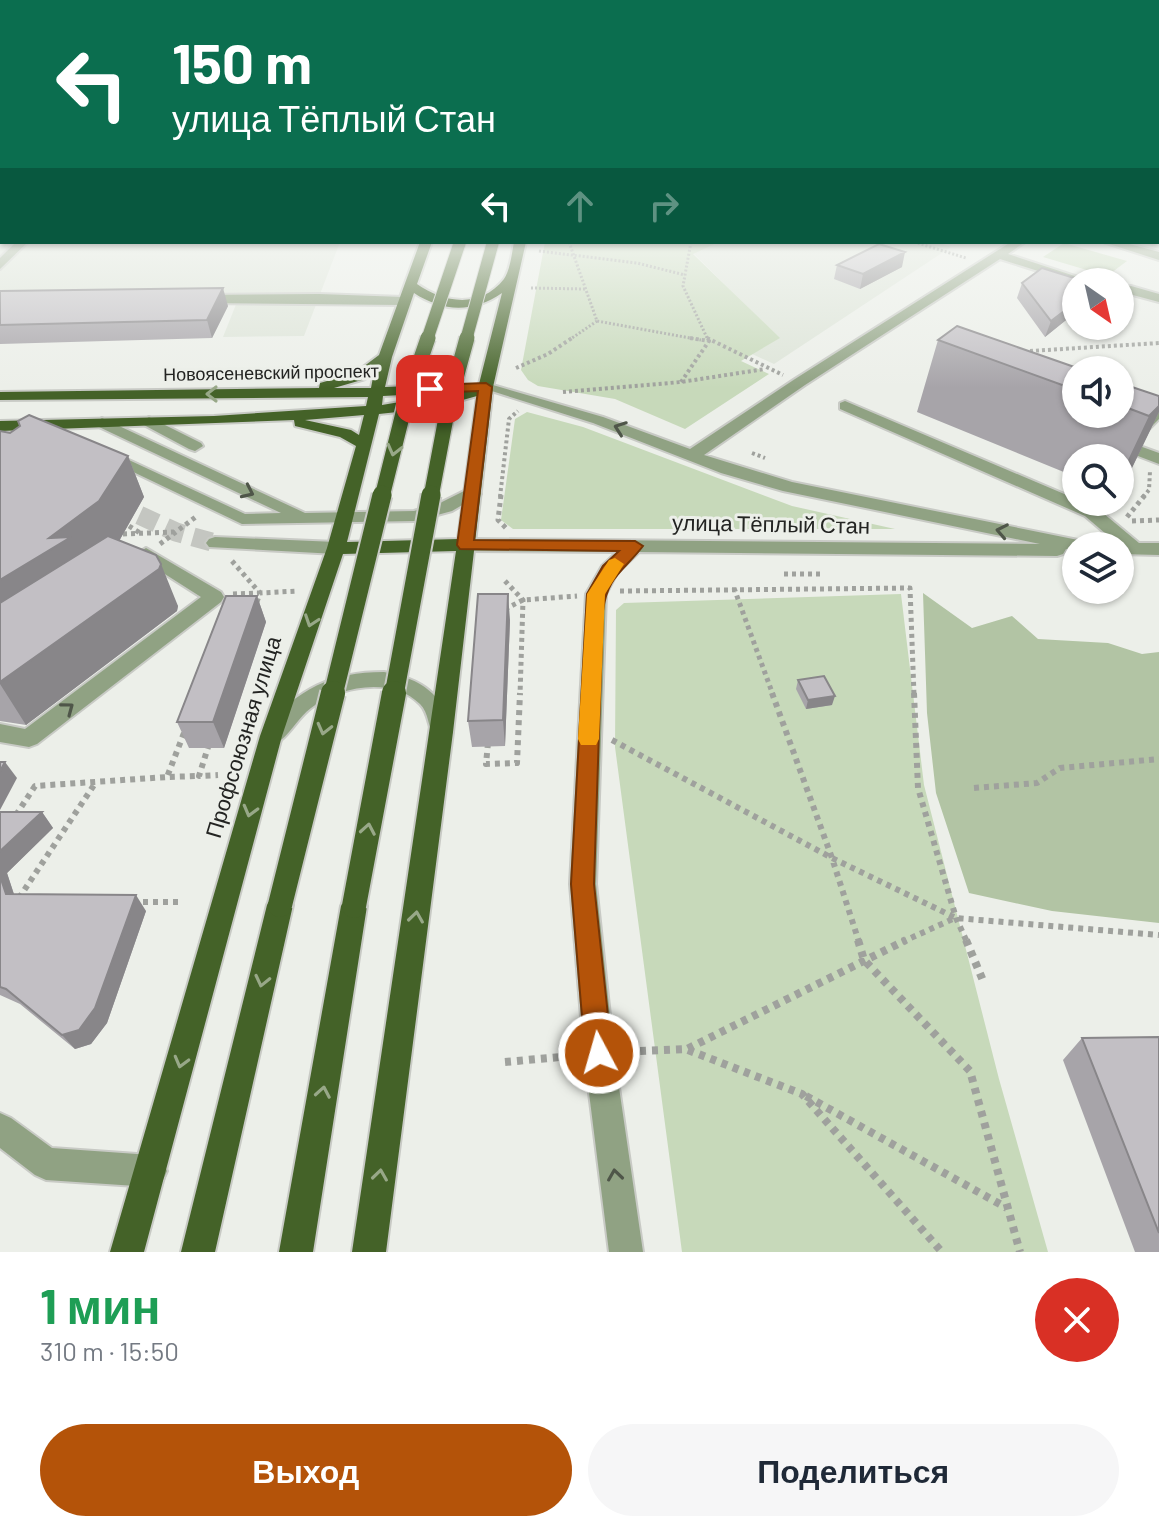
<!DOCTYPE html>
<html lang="ru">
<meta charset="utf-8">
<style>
body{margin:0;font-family:Barlow,sans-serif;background:#f6f6f7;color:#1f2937;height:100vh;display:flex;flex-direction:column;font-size:30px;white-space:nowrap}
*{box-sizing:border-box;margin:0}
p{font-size:26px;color:#747a83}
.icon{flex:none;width:44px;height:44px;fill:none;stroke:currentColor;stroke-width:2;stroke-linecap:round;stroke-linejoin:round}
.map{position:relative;height:1252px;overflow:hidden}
.details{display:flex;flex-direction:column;background:#fff;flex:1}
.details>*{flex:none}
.hud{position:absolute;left:0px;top:0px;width:1160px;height:244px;box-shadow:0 2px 6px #0004;background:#0b6e4f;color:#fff;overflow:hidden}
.needle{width:52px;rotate:146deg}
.buttons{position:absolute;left:1062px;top:268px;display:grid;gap:16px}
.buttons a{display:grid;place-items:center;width:72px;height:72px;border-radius:50%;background:#fff;box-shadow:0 2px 6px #0004;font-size:40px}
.pin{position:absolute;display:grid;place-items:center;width:68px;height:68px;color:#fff;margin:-34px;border-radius:16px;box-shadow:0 4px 12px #0006}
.me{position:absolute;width:88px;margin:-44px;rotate:354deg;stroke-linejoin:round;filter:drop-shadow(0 0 6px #0008)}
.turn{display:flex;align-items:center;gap:28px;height:168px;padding:0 40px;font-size:36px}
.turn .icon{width:104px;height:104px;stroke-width:2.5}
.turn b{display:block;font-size:56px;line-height:68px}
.lanes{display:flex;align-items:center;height:76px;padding:0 40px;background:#0003;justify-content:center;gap:40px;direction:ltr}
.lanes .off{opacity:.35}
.round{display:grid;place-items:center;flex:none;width:84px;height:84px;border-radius:42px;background:#f6f6f7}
.headline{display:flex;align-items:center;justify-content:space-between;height:136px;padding:0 40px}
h1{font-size:48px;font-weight:700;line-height:60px;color:#1e9e55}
.action{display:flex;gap:16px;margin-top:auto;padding:16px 40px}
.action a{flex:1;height:92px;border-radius:48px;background:#b45309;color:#fff;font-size:32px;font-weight:700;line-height:92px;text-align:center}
.action a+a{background:#f6f6f7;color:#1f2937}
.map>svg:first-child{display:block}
.built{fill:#dde4d8}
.green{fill:#c7d9ba}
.forest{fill:#b2c4a4}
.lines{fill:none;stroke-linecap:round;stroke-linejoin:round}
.minor-tunnel{stroke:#c4c6c1;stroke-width:19;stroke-dasharray:19 10;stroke-linecap:butt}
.minor-casing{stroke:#c8cac5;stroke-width:4}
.major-casing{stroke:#c8cac5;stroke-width:4}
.path-far4{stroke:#9fa19d;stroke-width:3;stroke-dasharray:2 2;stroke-linecap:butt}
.path-far3{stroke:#9fa19d;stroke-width:4;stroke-dasharray:3 3;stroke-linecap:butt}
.path-far2{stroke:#9fa19d;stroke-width:5;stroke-dasharray:4 4;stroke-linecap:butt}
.path-far1{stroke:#9fa19d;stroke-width:6;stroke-dasharray:5 5;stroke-linecap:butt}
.path{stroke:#9fa19d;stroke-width:8;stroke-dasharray:6 6;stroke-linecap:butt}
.minor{fill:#90a283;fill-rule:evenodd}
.major{fill:#446228;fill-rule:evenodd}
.major-bridge-far3-casing{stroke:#c8cac5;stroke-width:14;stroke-linecap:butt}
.major-bridge-far2-casing{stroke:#c8cac5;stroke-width:18;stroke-linecap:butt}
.major-bridge-far1-casing{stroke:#c8cac5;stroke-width:23;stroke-linecap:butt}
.major-bridge-casing{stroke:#c8cac5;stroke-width:28;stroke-linecap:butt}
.major-bridge-far3{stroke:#446228;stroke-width:12}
.major-bridge-far2{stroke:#446228;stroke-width:15}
.major-bridge-far1{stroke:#446228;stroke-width:19}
.major-bridge{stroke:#446228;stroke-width:24}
.wall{fill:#a7a4a9}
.shaded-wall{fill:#888689}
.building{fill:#c2bfc4;stroke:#888689;stroke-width:2}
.oneway{stroke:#98a888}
.oneway2{stroke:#4f5649}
.route{fill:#b45309;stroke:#753606;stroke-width:2}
.slow{fill:#f59e0b}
.labels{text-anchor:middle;stroke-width:6;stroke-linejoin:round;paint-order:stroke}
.far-street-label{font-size:18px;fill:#232422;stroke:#ecefe9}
.street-label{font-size:22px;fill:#232422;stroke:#ecefe9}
</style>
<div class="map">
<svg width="1159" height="1252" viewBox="0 0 1159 1252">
<rect width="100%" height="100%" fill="#ecefe9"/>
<path class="built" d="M0,213L2,242H340L304,336L223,337L237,302L0,306Z
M719,242H937L951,247L774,364L752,354L779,338L693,253Z"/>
<path class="green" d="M545,242H719L693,254L780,338L741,361L769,374L685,429L615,399L538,386L528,380L521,370Z
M1064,243L1127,261L1107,276L1043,257Z
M527,412L583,427L792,506L895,529H513L501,520L515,419Z
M901,594L924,785L999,1079L1048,1252H682L615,747L616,610L624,603Z"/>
<path class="forest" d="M923,593L972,628L1012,616L1038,639L1108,643L1142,654L1159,652V923L1052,911L969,893L936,793L927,713Z"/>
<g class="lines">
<path class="minor-tunnel" d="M113,503L176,532L215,543"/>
<defs>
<path id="minor" d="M1158,213H1159V218H1158Z
M16,242H28L0,269V258Z
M1011,242H1025L1008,254L1093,282L1076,283L1000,259L805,385L704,455L792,482L1078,540L1087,546H1076V551L1066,549L1063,554L1057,556L639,552L617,573L606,594L596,884L614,1053L643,1252H609L584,1053L570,884L586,594L602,566L617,552L465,551L456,545L465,539L1040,544L783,491L721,473L593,423L479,387L486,383L603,417L690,449L795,379Z
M1103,242H1122L1159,252V260Z
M1131,286L1159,294V302L1133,295L1120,296V288Z
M319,294L403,297L409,301L403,305L199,303L193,299L199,295Z
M845,401L1076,499V502L1097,508L1139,543H1159V555L1120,554V546L1085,516L840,409V403Z
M1159,405V419L1134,444L1159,453V464L1117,448V442L1154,407Z
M149,417L201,443L203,446L195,451L189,449L144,425L141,422Z
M102,418L305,513L414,511L440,503L466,490H478L481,494L452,511L415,521L242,524L102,457L104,454H116L245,514L281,513L97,426L94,423Z
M215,537L336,542L345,548L336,554L209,547L206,543L209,539Z
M146,548L221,592L224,597L221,602L37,744L29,747L0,742V724L25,729L201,597L146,562L131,563L129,559Z
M384,672C422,679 443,694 453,732L450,738L442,741L434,738C428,727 429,713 420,704C392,676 339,686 311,708C299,717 292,731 281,740C276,744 271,743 264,741L261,735L264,729C298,689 331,672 384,672Z
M0,1113L11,1118L52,1148L151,1155L162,1160L167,1171L162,1182L151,1187L46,1180L35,1175L0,1148Z"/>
<path id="major" d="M420,242H432L417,284C444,303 480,309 504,279C510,270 512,253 514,242H526L493,387L453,732L386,1252H352L456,551L343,554L282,736L144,1252H110L260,736L327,548L356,446L340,437L295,426L294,420L0,431V421L214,416L366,406L368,397L0,400V392L319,388L320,383L355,373L379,355ZM414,293C443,312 473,313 502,293L479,384L463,391V385L458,384L385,387L392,357ZM374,372L371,388H334L365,379ZM459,392L382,405L383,396ZM477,396L458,539L347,542L379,414L434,408ZM364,415L359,435L351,430L305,420Z
M280,893L289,897L293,905L215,1252H181L267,905L271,897Z
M354,894L363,898L367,906L313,1252H279L341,906L345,898Z"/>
</defs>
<use href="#minor" class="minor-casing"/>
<use href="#major" class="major-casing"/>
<path class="path-far4" d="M569,242L597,321L701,340
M691,242L683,286L708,340
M914,242L966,258
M539,251L637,263L685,275
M531,288L585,289
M569,340L597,321"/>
<path class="path-far3" d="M707,338L783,375
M1030,351L1159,343
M516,368L548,354L572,338
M681,382L709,341L690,338
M563,392L681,382L765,369
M752,453L765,458
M500,497L509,419L518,411
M1143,497L1149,490L1150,471"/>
<path class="path-far2" d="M501,495L498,520L506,528
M1127,517L1145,495
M1132,521L1159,520
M129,526L140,533
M123,534L174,532
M160,544L197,516
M232,561L260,593
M784,574H822
M505,581L523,600L520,695
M734,588L773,695
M620,591L910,588L914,695
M233,594L259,593
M257,602L260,593L298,591
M505,609L523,600L577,596"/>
<path class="path-far1" d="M772,693L832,858L859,942
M914,693L918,788L956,918L967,942
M184,733L167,777L198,776
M612,740L832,858L956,918L1159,935
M488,743L486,764L517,763L520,693
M209,744L199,776L218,775
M974,788L1037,783L1060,768L1159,759
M16,815L35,786L167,777
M19,898L96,782
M133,902H181
M902,942L955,918"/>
<path class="path" d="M858,940L864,960L970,1071L1020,1252
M966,940L984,983
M688,1050L802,1094L942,1252
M640,1051L687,1049L906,940
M505,1062L571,1056
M806,1096L1007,1208"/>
<use href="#minor" class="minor"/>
<use href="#major" class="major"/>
<defs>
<path id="major-bridge-far3" d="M427,340L460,242
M466,340L493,242"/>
<path id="major-bridge-far2" d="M382,497L405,405L428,338
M431,497L448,407L467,338"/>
<path id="major-bridge-far1" d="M333,695L382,495
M394,695L431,495"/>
<path id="major-bridge" d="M280,905L333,693
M354,906L394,693"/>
</defs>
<use href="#major-bridge-far3" class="major-bridge-far3-casing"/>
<use href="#major-bridge-far2" class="major-bridge-far2-casing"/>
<use href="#major-bridge-far1" class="major-bridge-far1-casing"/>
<use href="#major-bridge" class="major-bridge-casing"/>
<use href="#major-bridge-far3" class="major-bridge-far3"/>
<use href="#major-bridge-far2" class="major-bridge-far2"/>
<use href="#major-bridge-far1" class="major-bridge-far1"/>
<use href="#major-bridge" class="major-bridge"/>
</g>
<path class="wall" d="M837,265L902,267L860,289L834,279Z
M1076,282V312L1045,337L1017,298L1022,283Z
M0,291L228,306L212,338L0,344Z
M938,340L1076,370V414H1120V383L1159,396V412L1129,474L1120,484V458H1076V477L917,412Z
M0,431L128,456L144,497L119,541L178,606L177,611L26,725L0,721Z
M257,596L266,622L224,748H189L177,722Z
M510,620L505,746L472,747L468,721Z
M798,680L832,705L806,709L796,689Z
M0,812H42L53,828L7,873L14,894L146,911L107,1023L91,1044L75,1049L20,1004L0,995Z
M1159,1037V1252H1135L1063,1060L1082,1038Z"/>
<path class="shaded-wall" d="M905,252L902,267L860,289L863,274Z
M223,288L228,306L212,338L207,320Z
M1076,302V312L1045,337L1051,321Z
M1159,406V412L1129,474L1120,484V477L1149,416Z
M128,456L144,497L118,543L0,637V580L49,538Z
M161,564L178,606L177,611L26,725L0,684V682Z
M508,594L510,620L505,746L503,720Z
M257,596L266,622L224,748L213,722Z
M835,696L832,705L806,709L808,700Z
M5,762L17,778L0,810V771Z
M42,812L53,828L7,873L19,910L6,894L0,876V851Z
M136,895L146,911L107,1023L91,1044L75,1049L62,1035Z"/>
<path class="building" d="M879,244L905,252L863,274L837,265Z
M1042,268L1087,282H1076V302L1051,321L1022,283Z
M223,288L207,320L0,325V291Z
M957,326L1083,370H1076V390L938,340Z
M1120,383L1159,396V406L1149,416L1120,405Z
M29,415L128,456L99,501L49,538L71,537L0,580V431L10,433L20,426L18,421Z
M108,536L156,555L161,564L159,569L0,682V603Z
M478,594H508L503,720L468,721Z
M226,596H257L213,722H177Z
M824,676L835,696L808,700L798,680Z
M0,762H5L0,771Z
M0,812H42L0,851Z
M0,876L6,894L136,895L95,1008L79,1030L62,1035L6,989L0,987Z
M1159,1037V1233L1082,1038Z"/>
<defs><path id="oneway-chevron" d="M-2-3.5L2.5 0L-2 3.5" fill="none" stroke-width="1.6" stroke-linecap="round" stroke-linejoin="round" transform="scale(2)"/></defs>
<g class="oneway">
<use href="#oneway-chevron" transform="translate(212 394) rotate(180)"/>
<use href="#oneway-chevron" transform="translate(394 450) rotate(104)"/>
<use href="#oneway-chevron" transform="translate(311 621) rotate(109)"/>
<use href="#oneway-chevron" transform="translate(324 729) rotate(104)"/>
<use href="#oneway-chevron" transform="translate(250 811) rotate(105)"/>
<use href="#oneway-chevron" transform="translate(368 829) rotate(-80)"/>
<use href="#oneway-chevron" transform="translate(416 917) rotate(-82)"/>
<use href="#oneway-chevron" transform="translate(262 981) rotate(103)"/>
<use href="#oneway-chevron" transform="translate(181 1062) rotate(105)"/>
<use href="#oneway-chevron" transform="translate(323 1092) rotate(-80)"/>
<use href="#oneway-chevron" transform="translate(380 1175) rotate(-82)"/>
</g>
<g class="oneway2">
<use href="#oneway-chevron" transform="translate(620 428) rotate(-160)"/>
<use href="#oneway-chevron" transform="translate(248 492) rotate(25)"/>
<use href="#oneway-chevron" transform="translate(1002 531) rotate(-169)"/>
<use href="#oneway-chevron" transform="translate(68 708) rotate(-37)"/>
<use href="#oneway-chevron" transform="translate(615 1175) rotate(-98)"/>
</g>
<linearGradient id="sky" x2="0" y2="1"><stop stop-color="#87afc2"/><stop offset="0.55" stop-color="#f6f8f5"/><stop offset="1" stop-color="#f6f8f5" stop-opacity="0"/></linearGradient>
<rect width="1159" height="388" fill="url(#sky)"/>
<path class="route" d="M486,383L492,387L474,540L635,541L643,546C624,571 607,576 603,611L594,884L612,1053L608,1063L599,1067L589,1063L585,1053L571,884L587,594L603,566L619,551L460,549L457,545L478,391L430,393L424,389L430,385Z"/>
<path class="slow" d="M615,558L624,564L605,594L599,739L596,745H581L578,739L587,594L609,560Z"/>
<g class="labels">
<g class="far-street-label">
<text transform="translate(271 373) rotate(-1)" y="6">Новоясеневский проспект</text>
</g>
<g class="street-label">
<text transform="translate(771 524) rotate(1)" y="8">улица Тёплый Стан</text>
<text transform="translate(243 737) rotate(-73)" y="8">Профсоюзная улица</text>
</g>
</g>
</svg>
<div class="buttons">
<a><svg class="needle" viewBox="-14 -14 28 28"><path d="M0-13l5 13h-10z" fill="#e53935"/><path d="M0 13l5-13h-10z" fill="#747a83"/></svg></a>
<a><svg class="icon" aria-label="sound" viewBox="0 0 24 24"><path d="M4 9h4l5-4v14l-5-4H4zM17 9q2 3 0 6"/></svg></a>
<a><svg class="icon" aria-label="search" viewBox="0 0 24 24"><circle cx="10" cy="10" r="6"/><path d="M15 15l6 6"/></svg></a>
<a><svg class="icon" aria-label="layers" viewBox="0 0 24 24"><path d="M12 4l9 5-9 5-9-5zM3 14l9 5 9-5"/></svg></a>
</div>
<div class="pin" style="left:430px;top:389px;background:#d93025"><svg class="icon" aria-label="arrive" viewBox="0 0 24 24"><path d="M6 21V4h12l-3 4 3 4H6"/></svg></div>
<svg class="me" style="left:599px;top:1053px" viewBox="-20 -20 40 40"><circle r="17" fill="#b45309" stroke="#fff" stroke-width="3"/><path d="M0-11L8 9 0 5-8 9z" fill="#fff"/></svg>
<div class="hud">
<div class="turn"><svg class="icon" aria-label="left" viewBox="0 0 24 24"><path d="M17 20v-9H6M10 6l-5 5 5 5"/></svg><div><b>150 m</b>улица Тёплый Стан</div></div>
<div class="lanes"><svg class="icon" aria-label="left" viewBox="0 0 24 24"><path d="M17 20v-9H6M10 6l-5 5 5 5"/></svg><svg class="icon off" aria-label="ahead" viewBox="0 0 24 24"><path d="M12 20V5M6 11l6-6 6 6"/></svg><svg class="icon off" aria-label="right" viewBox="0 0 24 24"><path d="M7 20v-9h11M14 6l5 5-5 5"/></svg></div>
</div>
</div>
<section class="details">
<div class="headline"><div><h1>1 мин</h1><p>310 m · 15:50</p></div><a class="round" style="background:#d93025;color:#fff"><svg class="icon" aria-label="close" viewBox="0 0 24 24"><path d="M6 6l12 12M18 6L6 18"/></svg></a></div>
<div class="action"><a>Выход</a><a>Поделиться</a></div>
</section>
